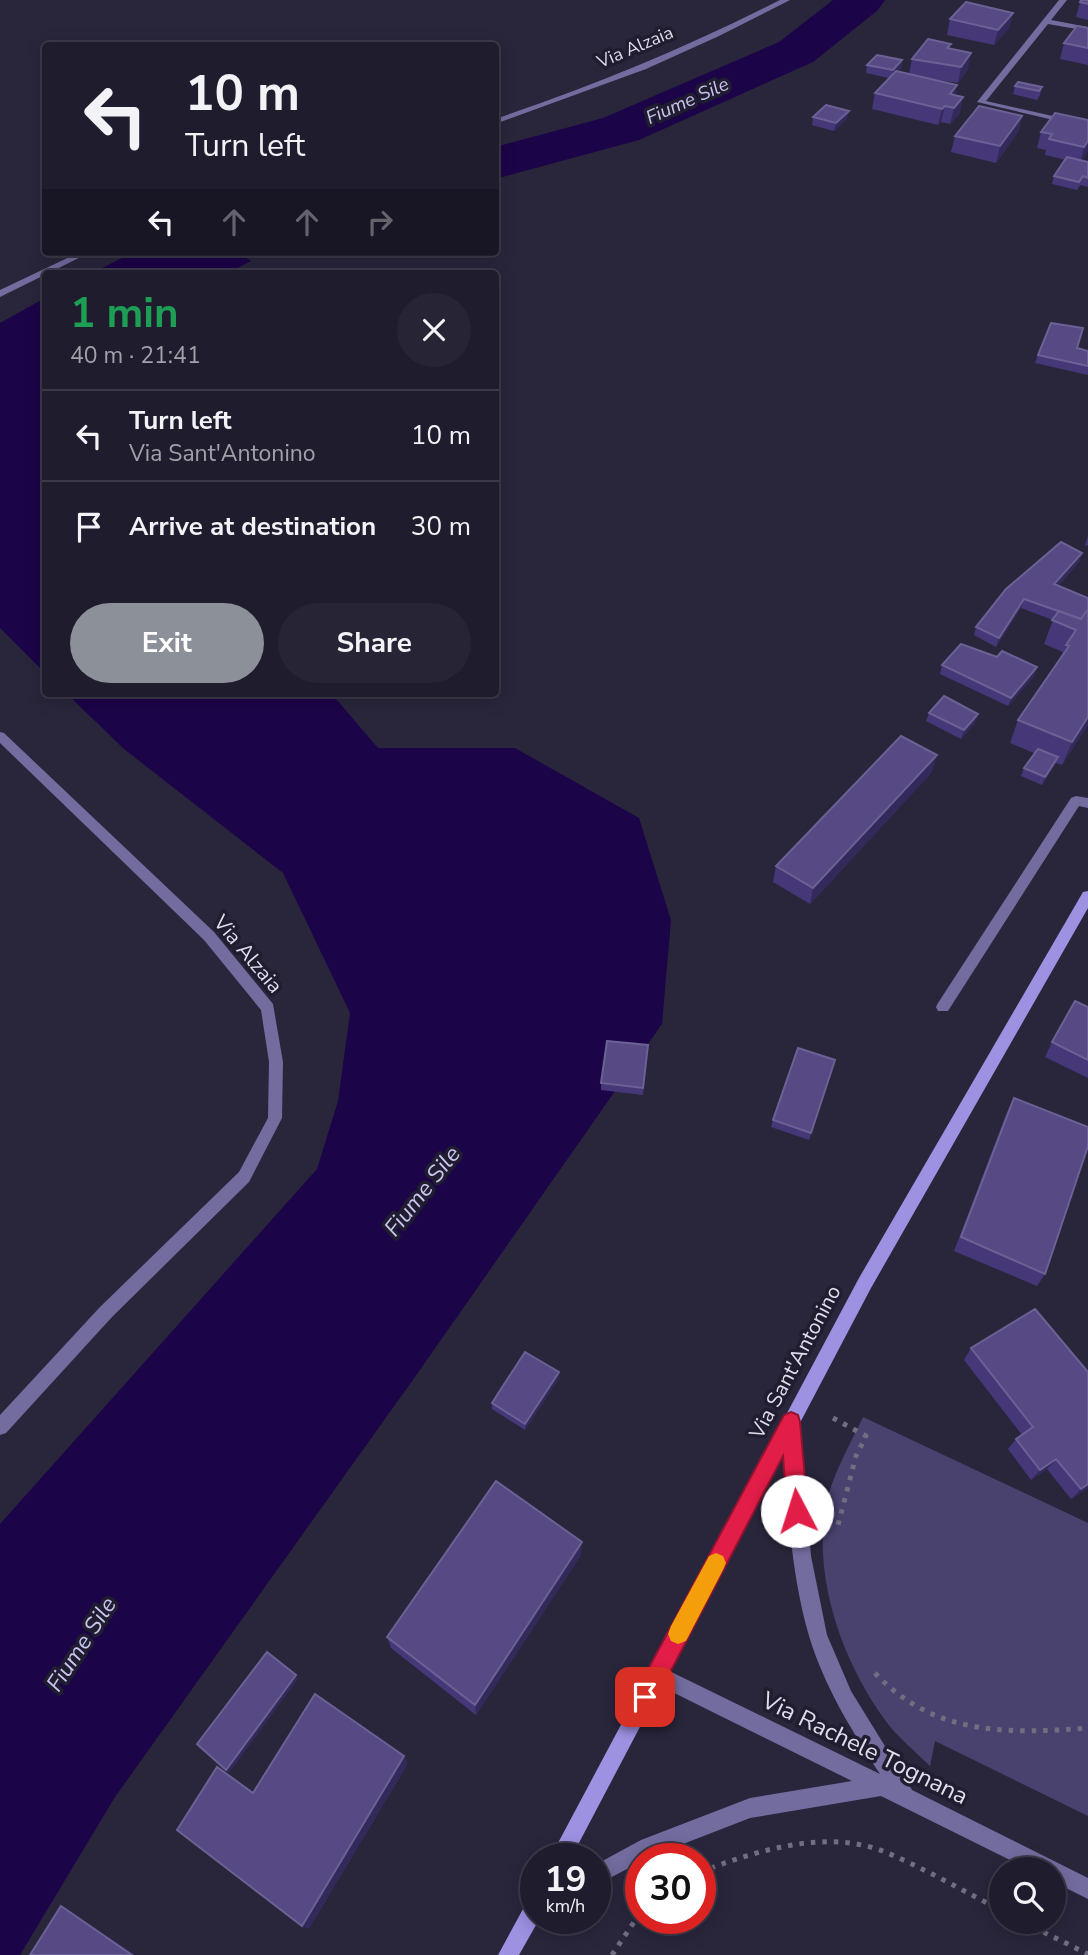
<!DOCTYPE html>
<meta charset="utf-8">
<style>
body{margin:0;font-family:"Nunito Sans",sans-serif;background:#272535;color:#f1f3f6;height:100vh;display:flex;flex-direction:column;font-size:26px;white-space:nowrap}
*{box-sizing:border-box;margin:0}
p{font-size:23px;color:#a1a1aa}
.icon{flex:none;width:38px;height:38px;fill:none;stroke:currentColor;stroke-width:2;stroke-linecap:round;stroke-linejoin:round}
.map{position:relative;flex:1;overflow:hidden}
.side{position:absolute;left:42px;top:270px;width:457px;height:427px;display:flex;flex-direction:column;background:#1f1c2d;border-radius:7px;box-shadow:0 4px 18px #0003,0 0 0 2px #3c3a49}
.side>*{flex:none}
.top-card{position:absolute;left:42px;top:42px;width:457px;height:214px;border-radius:7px;box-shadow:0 4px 18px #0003,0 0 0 2px #3c3a49;background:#1f1c2d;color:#f1f3f6;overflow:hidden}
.fabs{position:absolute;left:989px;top:1857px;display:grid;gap:14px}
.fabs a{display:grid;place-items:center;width:77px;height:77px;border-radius:50%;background:#1f1c2d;box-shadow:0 4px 18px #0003,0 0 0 2px #3c3a49;font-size:35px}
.speed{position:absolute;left:520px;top:1843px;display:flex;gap:14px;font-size:35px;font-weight:700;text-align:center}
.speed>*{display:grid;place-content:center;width:91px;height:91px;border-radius:50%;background:#1f1c2d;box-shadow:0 4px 18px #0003,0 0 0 2px #3c3a49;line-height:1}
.speed small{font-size:18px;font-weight:400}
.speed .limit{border:10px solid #d22;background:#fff;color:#111}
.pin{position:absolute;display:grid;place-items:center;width:60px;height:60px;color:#fff;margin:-30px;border-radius:14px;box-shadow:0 4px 10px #0006}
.me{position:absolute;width:77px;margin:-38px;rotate:355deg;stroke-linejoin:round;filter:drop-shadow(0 0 5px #0008)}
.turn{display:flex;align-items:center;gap:24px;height:147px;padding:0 28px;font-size:32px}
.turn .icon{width:91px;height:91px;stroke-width:2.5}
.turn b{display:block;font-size:49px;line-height:60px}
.lanes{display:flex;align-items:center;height:66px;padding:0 28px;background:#0003;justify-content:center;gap:35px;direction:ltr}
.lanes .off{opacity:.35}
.round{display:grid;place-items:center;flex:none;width:74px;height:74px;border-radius:37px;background:#272535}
.headline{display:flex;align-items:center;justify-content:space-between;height:119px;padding:0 28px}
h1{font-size:42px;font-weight:700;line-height:52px;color:#1e9e55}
.button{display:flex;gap:14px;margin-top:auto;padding:14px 28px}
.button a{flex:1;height:80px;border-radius:42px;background:#8c9099;color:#fff;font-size:28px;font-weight:700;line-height:80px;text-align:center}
.button a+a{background:#272535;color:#f1f3f6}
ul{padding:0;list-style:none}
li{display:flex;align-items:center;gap:21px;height:91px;padding:0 28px;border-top:2px solid #3c3a49}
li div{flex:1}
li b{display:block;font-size:26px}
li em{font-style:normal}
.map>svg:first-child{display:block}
.green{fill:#49426e}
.water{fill:#1c0448}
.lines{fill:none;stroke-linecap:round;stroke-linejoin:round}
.river{fill:#1c0448;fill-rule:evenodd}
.path{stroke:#716e81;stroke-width:5;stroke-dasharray:4.5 7;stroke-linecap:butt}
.minor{fill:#736c9f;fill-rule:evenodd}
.secondary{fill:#9d91e2;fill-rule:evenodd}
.wall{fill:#463878}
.shaded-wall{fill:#34295b}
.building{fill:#574984;stroke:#6c6194;stroke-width:2}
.route{fill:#e11d48;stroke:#92132f;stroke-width:2}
.slow{fill:#f59e0b}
.labels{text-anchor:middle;stroke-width:7;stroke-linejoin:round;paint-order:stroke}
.far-street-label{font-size:18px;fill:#dfdeec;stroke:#201d31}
.far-water-label{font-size:19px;font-style:italic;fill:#c9c5ee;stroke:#201d31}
.street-label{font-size:21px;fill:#dfdeec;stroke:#201d31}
.water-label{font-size:23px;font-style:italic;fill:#c9c5ee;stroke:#201d31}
.near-street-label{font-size:24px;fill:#dfdeec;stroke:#201d31}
</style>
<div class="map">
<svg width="1088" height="1955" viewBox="0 0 1088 1955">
<rect width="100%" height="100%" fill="#29263c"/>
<path class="green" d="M863,1417L1088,1523V1816L935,1741L930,1766C915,1751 897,1737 885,1720C844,1663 816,1587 824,1516C828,1482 849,1447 863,1417Z"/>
<path class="water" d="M134,252H238L251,261L228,273H92Z
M45,298V673L0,628V323Z
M66,693H331L378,748H515L639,818L671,920L662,1024L422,1367L115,1797L20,1955H0V1524L317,1169L338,1101L350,1013L283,873L124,749Z"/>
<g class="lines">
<path class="river" d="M833,0H885L878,10L813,62L639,140L495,179V147L603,118L779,42Z"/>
<path class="path" d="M833,1418L866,1436L856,1456L838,1525
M875,1673C934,1736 1008,1734 1088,1728
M700,1872C756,1851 826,1828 885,1852C924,1868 963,1891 1001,1910
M1023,1922L1088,1954
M612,1955L640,1913"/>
<path class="minor" d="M780,0H790L719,36L646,69L495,124V119C593,86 688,47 780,0Z
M1059,0H1067L1051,20L1088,27V31L1048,24L986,101L1088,124V128L977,102Z
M80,252H91L0,297V290Z
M0,732L4,733L214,932L273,1004L283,1062L282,1118L249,1182L112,1317L6,1433L0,1435V1415L100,1307L239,1172L268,1118L269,1062L261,1010L204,940L0,743Z
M1076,796L1088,798V808L1079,806L948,1011H938L936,1007L938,1003L1071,798Z
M791,1414L797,1416L800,1422L811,1556L827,1635L851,1691L912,1790L1088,1878V1899L1054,1882V1869H1028L881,1796L750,1818L647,1858H640V1862L595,1886V1865L641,1840L750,1798L852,1781L650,1681L648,1674L650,1667L657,1665L880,1774C852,1731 824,1686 809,1636C789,1567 787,1493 782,1422L785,1416Z"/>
<path class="secondary" d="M1088,891V908L871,1288L571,1858H550L859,1278L1083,892Z
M536,1895V1918H540L519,1955H498L529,1898Z"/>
</g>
<path class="wall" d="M1088,0V20L1076,17L1080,2Z
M1013,13L1009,28L994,45L947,35L950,19Z
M1088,28V65L1060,59L1064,43Z
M950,49L968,69L958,83L920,77L955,95L960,113L950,124L941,122L938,125L872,109L875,93L889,78L866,73L867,65L902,60L901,69L898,72L909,74L912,59Z
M1015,86L1042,87L1040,95L1037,100L1013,94Z
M1055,113L1088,151L1082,160L1088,162V187L1080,185L1077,190L1052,184L1054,176L1066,160L1045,155L1046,150L1037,148L1041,132Z
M1022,116L1018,132L996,163L951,152L955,136Z
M813,117L847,119L834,131L812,125Z
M1077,348L1088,351V375L1035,363L1038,355Z
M1088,536V546L1085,545Z
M1082,553L1079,562L1058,586L1088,598V725L1062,765L1056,763L1042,785L1021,776L1024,768L1034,753L1010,743L1018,720L1061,658L1063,652L1044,644L1053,620L1021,608L996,647L974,635L976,627Z
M997,657L1037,667L1034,676L1008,706L940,674L942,665Z
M929,713L975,723L961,739L926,721Z
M932,772L810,904L773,882L776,866Z
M1088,1007V1078L1045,1057L1052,1042Z
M648,1045L643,1095L601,1090V1083Z
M835,1060L809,1140L771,1127L773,1120Z
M1014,1098L1045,1274L1037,1286L954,1251L1007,1112Z
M971,1348L1088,1488L1071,1499L1047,1469L1031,1480L1008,1449L1016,1439L1022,1435L964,1360Z
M559,1372V1378L525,1430L492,1409V1403Z
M581,1555L476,1715L391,1648L387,1637Z"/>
<path class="shaded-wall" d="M1013,13L1009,28L994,45L998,30Z
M971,53L968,69L958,83L961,67Z
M902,60L901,69L892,79L893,70Z
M957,85L954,101L950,94Z
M963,97L960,113L950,124L954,108Z
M945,106L941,122L938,125L942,109Z
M849,111L847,119L834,131L836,123Z
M1022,116L1018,132L996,163L1000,146Z
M1088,141V151L1080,163L1084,147Z
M1082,553L1079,562L1051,593L1054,584Z
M1024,599L1021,608L996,647L999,638Z
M1037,667L1034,676L1008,706L1011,698Z
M978,714L975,723L961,739L964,730Z
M1088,717V725L1062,765L1072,742Z
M937,755L932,772L810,904L813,888Z
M1058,757L1054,766L1042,785L1045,777Z
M559,1372V1378L525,1430V1424Z
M1056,1459L1047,1469L1031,1480L1040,1470Z
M1088,1484V1488L1071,1499L1081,1489Z
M582,1542L581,1555L476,1715L475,1705Z
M296,1675L298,1679L229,1773L226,1770Z
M404,1756L408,1764L309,1929L302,1926Z
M61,1906L66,1908L135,1955H132Z"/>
<path class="building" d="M1081,0H1088V4L1080,2Z
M966,2L1013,13L998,30L950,19Z
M1077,26L1088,28V48L1064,43Z
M928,39L951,44L947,48L971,53L961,67L912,59Z
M877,55L902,60L893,70L867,65Z
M896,71L957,85L950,94L963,97L954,108L945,106L942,109L875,93Z
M1018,82L1042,87L1039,91L1015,86Z
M826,105L849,111L836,123L813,117Z
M979,106L1022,116L1000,146L955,136Z
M1055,113L1088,120V141L1084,147L1049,139L1052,134L1041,132Z
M1067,157L1088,162V178L1083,176L1079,182L1054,176Z
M1051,323L1083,328L1077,348L1088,351V366L1038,355Z
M1061,542L1082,553L1054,584L1088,598V609L1081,619L1024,599L999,638L976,627L1006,589Z
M1088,609V717L1072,742L1018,720L1069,646L1066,645L1076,630L1052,620L1059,611L1081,619Z
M961,644L997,657L1002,651L1037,667L1011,698L942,665Z
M944,696L978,714L964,730L929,713Z
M901,736L937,755L813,888L776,866Z
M1038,749L1058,757L1045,777L1024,768Z
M1075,1001L1088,1007V1060L1052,1042Z
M607,1041L648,1045L643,1088L601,1083Z
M798,1048L835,1060L811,1133L773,1120Z
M1014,1098L1088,1127V1146L1045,1274L961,1237Z
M1035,1309L1088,1372V1484L1081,1489L1056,1459L1040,1470L1016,1439L1033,1427L971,1348Z
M525,1352L559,1372L525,1424L492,1403Z
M496,1481L582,1542L475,1705L387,1637Z
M267,1652L296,1675L226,1770L197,1744Z
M315,1694L404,1756L302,1926L177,1830L217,1767L253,1793Z
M61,1906L132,1955H30Z"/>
<path class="route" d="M791,1412L798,1415L800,1422L808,1511L805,1518L797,1521L790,1518L787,1511L783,1456L653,1705L645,1708L637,1705L634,1697L637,1690L784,1415Z"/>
<path class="slow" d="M716,1553L723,1556L726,1563L723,1570L686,1641L678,1644L671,1641L668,1634L671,1626L709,1556Z"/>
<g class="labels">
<g class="far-street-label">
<text transform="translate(635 47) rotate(-23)" y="6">Via Alzaia</text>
</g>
<g class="far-water-label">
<text transform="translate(687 100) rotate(-24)" y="7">Fiume Sile</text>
</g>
<g class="street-label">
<text transform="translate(248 954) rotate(50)" y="7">Via Alzaia</text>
<text transform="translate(795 1362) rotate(-62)" y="7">Via Sant'Antonino</text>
</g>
<g class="water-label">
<text transform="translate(422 1191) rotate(-52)" y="8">Fiume Sile</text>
<text transform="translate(81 1644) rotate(-57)" y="8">Fiume Sile</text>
</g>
<g class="near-street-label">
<text transform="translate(865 1748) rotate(26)" y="8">Via Rachele Tognana</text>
</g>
</g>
</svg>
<div class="fabs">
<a><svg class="icon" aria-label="search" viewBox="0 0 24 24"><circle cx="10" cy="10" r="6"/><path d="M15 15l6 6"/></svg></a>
</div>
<div class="speed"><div>19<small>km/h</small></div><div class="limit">30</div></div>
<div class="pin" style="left:645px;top:1697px;background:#d93025"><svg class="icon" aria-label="arrive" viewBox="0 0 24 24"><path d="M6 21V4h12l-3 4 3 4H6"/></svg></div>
<svg class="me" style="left:797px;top:1511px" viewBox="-20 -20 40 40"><circle r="19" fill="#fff"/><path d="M0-13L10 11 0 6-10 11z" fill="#e11d48"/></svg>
<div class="top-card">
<div class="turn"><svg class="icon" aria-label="left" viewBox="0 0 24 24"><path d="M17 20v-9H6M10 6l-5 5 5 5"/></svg><div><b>10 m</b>Turn left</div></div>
<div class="lanes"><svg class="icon" aria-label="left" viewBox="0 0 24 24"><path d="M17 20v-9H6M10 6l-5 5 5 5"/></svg><svg class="icon off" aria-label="ahead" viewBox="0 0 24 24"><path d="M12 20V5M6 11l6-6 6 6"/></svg><svg class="icon off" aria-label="ahead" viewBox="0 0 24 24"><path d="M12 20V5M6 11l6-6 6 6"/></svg><svg class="icon off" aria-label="right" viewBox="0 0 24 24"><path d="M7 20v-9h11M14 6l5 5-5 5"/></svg></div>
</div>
<section class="side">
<div class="headline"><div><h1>1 min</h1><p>40 m · 21:41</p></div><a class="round"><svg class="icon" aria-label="close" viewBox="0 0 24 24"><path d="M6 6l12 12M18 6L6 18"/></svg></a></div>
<ul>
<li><svg class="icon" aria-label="left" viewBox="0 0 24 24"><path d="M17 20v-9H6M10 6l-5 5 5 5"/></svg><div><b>Turn left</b><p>Via Sant'Antonino</p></div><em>10 m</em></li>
<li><svg class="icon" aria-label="arrive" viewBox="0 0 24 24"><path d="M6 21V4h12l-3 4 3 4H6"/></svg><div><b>Arrive at destination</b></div><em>30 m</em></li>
</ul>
<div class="button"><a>Exit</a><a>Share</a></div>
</section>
</div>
